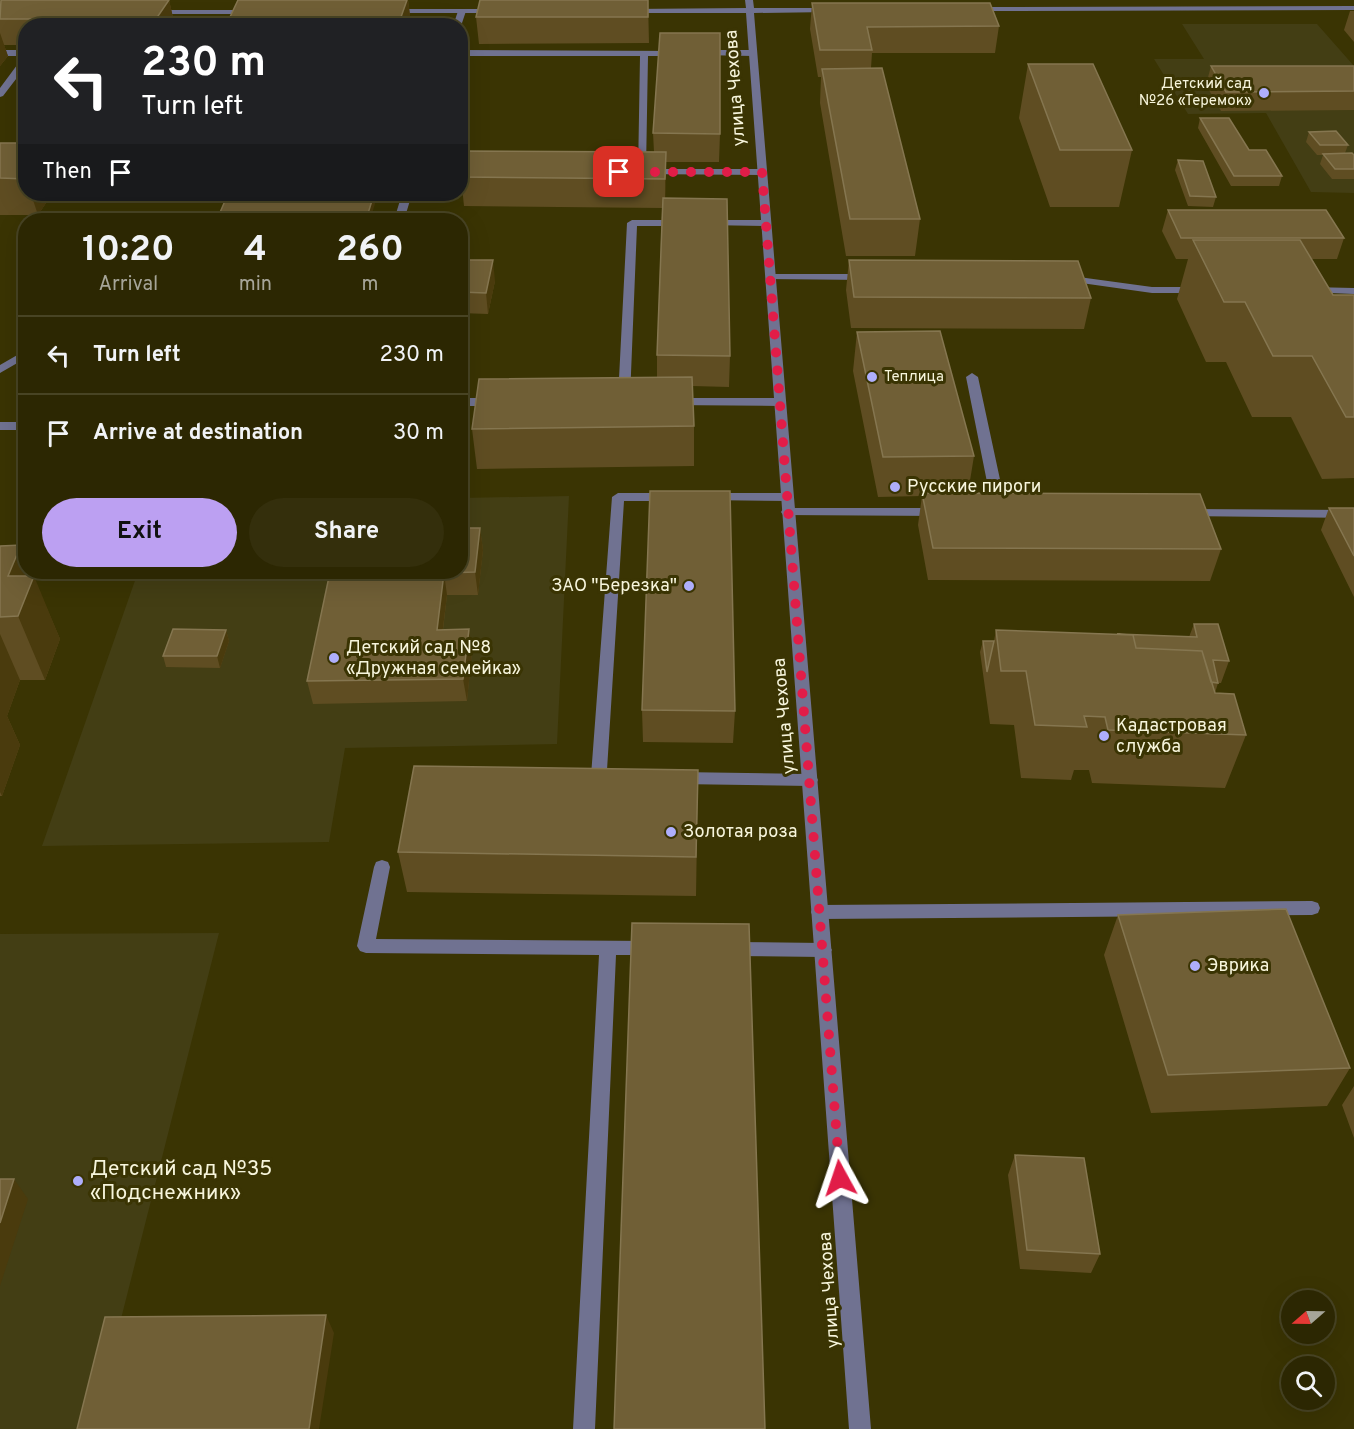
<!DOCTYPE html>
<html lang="en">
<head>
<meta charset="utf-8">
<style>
	:root { --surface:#2c2702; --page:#342f0c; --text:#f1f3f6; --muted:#a6a599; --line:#484424; --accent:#bca0f2 }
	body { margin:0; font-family:Overpass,sans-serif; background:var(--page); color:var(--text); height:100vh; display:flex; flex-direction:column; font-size:22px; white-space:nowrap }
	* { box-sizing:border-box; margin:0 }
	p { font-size:20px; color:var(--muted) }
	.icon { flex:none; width:33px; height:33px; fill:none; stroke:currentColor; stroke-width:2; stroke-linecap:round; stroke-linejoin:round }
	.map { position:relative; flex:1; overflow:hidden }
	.sheet { position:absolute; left:18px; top:213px; width:450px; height:366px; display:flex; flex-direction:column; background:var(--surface); border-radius:24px; box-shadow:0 6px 24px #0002,0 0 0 2px var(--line) }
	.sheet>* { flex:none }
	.top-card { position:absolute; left:18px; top:18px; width:450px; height:183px; border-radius:24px; box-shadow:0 6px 24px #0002,0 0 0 2px var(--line); background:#202124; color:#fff; overflow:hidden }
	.needle { width:39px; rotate:250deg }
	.controls { position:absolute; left:1281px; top:1290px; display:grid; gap:12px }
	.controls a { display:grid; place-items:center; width:54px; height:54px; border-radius:50%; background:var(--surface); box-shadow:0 6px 24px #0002,0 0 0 2px var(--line); font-size:30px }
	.pin { position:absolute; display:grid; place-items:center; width:51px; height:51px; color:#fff; margin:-26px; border-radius:12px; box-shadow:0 3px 9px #0006 }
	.me { position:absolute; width:66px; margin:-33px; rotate:355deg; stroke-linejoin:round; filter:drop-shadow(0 0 4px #0008) }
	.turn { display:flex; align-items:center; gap:21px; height:126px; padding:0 24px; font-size:27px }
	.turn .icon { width:78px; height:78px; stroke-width:2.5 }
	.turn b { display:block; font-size:42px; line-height:51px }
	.then { display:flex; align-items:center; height:57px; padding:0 24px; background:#0003; gap:12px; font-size:22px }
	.eta { display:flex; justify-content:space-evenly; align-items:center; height:102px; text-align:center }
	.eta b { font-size:36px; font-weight:700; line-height:42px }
	.primary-button { display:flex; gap:12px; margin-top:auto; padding:12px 24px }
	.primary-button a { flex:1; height:69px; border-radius:36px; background:var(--accent); color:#111; font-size:24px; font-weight:700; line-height:69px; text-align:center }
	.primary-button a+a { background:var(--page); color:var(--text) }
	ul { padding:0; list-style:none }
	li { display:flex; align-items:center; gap:18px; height:78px; padding:0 24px; border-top:2px solid var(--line) }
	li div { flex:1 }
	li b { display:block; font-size:22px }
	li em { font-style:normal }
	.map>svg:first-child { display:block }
	.built { fill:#433e14 }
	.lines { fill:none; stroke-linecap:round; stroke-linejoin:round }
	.service { fill:#707291; fill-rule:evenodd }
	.tertiary { fill:#707291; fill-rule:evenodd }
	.wall { fill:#5f4d22 }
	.shaded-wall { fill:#4a3b0d }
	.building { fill:#705f36; stroke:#857650; stroke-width:1.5 }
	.route { stroke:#e11d48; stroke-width:10; stroke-dasharray:0 18 }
	.poi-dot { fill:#aeaefb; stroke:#3a3403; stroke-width:2 }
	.labels { text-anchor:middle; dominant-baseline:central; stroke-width:6; stroke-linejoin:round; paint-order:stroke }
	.far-poi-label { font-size:15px; fill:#f7f5dc; stroke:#3a3403; text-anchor:end }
	.street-label { font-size:18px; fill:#f7f5dc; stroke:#3a3403 }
	.poi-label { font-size:18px; fill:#f7f5dc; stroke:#3a3403; text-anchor:start }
	.near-poi-label { font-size:21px; fill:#f7f5dc; stroke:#3a3403; text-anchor:start }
</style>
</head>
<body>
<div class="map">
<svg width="1354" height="1429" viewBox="0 0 1354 1429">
	<rect width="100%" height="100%" fill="#3a3403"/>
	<path class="built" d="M 1182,24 L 1317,24 L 1354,66 L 1354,193 L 1311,192 L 1266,113 L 1188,114 L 1154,59 L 1204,59 Z
		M 569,496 L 557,744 L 345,748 L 329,842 L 42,846 L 138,572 L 460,572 L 461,498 Z
		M 219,933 L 93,1429 L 0,1429 L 0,934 Z"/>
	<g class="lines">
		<path class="service" d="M 462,9 L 466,11 L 461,26 L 453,26 L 458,11 Z
			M 0,50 L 26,50 L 26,56 L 0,56 Z
			M 460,50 L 681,51 L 682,53 L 678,56 L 648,56 L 646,169 L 762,169 L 767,172 L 762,175 L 638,174 L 640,56 L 460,56 Z
			M 702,50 L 753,50 L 757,53 L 753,56 L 699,55 L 698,53 Z
			M 23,57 L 26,57 L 26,66 L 3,96 L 0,97 L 0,88 Z
			M 402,194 L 412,194 L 404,220 L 394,220 Z
			M 632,220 L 682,220 L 687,223 L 682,226 L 637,226 L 630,398 L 624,402 L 618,398 L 627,223 Z
			M 709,220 L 766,220 L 771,223 L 766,226 L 705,225 L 705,221 Z
			M 770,274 L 866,274 L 871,277 L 866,280 L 766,279 L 766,275 Z
			M 1064,275 L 1152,287 L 1199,287 L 1204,290 L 1199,293 L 1152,293 L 1060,280 L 1059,278 Z
			M 1310,287 L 1354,288 L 1354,294 L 1306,292 L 1305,290 Z
			M 26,350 L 26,358 L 0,373 L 0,365 Z
			M 972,373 L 978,377 L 1007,512 L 1000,516 L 993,512 L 966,377 Z
			M 460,398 L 496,398 L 502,402 L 496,406 L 460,406 Z
			M 672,398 L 780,398 L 786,402 L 780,406 L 668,405 L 668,399 Z
			M 0,422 L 26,422 L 26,430 L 0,430 Z
			M 618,493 L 670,493 L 676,497 L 670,501 L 624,501 L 607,770 L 618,772 L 620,776 L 618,780 C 610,783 601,783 593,780 L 591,776 L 612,497 Z
			M 709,493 L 787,493 L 793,497 L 787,501 L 704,500 L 703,497 L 704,494 Z
			M 788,508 L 940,508 L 947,512 L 940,516 L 783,515 L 781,512 L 783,509 Z
			M 1189,509 L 1354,510 L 1354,518 L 1184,516 L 1182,513 L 1184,510 Z
			M 678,772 L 810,774 L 816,776 L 818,780 L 816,784 L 810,786 L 678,784 L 672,782 L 670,778 L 672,774 Z
			M 382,860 L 388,862 L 390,867 L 376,939 L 649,941 L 655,943 L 658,948 L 655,953 L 649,955 L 616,955 L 595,1429 L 573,1429 L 599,955 L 366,953 L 360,951 L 357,946 L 374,867 L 376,862 Z
			M 1312,901 L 1318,903 L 1320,908 L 1318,913 L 1312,915 L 819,919 L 813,917 L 811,912 L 813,907 L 819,905 Z
			M 730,942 L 823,943 L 829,945 L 832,950 L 829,955 L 823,957 L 730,956 L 724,954 L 721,949 L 724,944 Z"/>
		<path class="tertiary" d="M 745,0 L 753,0 L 754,8 L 831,8 L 835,10 L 831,12 L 754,13 L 871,1429 L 849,1429 L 746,13 L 630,13 L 626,11 L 630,9 L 746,8 Z
			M 1354,6 L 1354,10 L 972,11 L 968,9 L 972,7 Z
			M 390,9 L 498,9 L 502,11 L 498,13 L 387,13 L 386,11 Z
			M 150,10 L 252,10 L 256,12 L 252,14 L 150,14 Z"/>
	</g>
	<path class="wall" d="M 169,0 L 175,26 L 26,26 L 26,45 L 4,45 L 8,56 L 0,66 L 0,1 Z
		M 238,0 L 408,0 L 411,23 L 410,26 L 232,26 L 230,17 Z
		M 648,0 L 649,43 L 479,44 L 476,17 Z
		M 812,3 L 999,26 L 995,53 L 872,53 L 871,68 L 920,219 L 915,256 L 846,256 L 820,103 L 821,77 L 818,77 L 810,29 Z
		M 1350,11 L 1354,11 L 1354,42 L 1344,30 Z
		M 1028,64 L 1132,150 L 1119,207 L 1050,207 L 1019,118 Z
		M 1211,66 L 1354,66 L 1354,110 L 1221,111 L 1206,85 Z
		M 1200,118 L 1249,150 L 1282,176 L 1279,186 L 1231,186 L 1198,128 Z
		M 1309,132 L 1348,145 L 1345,153 L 1354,155 L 1354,179 L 1332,179 L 1320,164 L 1323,155 L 1317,155 L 1306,142 Z
		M 653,133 L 720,134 L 719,162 L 666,162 L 665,198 L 730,356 L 729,387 L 692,386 L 694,426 L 694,466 L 477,469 L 472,429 L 657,377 L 657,355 L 662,208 L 464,206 L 461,177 L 654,152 Z
		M 0,143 L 26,143 L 26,194 L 52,194 L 38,215 L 0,215 Z
		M 1178,160 L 1216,197 L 1213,207 L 1188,206 L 1175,170 Z
		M 1168,210 L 1344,238 L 1337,259 L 1312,259 L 1333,295 L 1354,295 L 1354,478 L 1322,479 L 1291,417 L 1252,417 L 1226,362 L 1206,362 L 1177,299 L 1188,259 L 1176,259 L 1162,231 Z
		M 460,260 L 495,281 L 488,314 L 460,313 Z
		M 849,260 L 1091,298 L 1084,329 L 851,328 L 846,290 Z
		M 857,332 L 974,456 L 968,493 L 1221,549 L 1210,581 L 928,580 L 918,525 L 922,496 L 878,497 L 853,371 Z
		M 1329,508 L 1354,508 L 1354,597 L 1321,530 Z
		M 480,528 L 483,550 L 478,595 L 447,595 L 443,630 L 469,629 L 472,651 L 467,701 L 313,704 L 307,681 Z
		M 21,545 L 26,556 L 26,572 L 33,576 L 60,639 L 45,680 L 20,680 L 7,716 L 20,745 L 2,796 L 0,796 L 0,546 Z
		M 1194,624 L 1229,661 L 1221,683 L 1218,683 L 1215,693 L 1246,735 L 1225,788 L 1092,783 L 1089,770 L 1074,770 L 1071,780 L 1021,778 L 1014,725 L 990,724 L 980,652 L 983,641 L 994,641 L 996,630 L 1189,637 Z
		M 226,630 L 229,641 L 220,668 L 166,667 L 163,656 Z
		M 642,710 L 735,711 L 733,743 L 643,742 Z
		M 698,770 L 696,896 L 407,892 L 398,852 Z
		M 1118,915 L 1350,1068 L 1327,1106 L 1151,1113 L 1104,955 Z
		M 1354,1086 L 1354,1138 L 1342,1105 Z
		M 1015,1155 L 1100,1254 L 1091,1273 L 1020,1269 L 1008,1175 Z"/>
	<path class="shaded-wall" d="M 169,0 L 175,26 L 158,26 L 156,19 Z
		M 407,0 L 408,0 L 411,23 L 410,26 L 402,26 L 401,17 Z
		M 0,33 L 8,56 L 0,66 Z
		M 666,152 L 666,181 L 665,208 L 665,179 Z
		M 31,194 L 52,194 L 38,215 Z
		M 374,194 L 378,194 L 370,220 L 366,220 Z
		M 493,260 L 495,281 L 488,314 L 486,293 Z
		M 480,528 L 483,550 L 478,595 L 475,572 Z
		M 21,545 L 26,556 L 26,572 L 32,572 L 34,576 L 60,639 L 45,680 L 18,616 L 8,576 Z
		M 444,573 L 447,595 L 440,652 L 437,630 Z
		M 469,629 L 472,651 L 467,701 L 463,679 Z
		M 226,630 L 229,641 L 220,668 L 217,656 Z
		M 0,634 L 20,680 L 7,716 L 20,745 L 2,796 L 0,792 Z
		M 14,1179 L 28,1199 L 0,1286 L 0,1223 Z
		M 326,1315 L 334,1333 L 319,1429 L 309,1429 Z"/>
	<path class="building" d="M 1,0 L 169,0 L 156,19 L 0,19 Z
		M 238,0 L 407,0 L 401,17 L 230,17 Z
		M 480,0 L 648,0 L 648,17 L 476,17 Z
		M 812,3 L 990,3 L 999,26 L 867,27 L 872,50 L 820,50 Z
		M 660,33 L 720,33 L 720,134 L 653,133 Z
		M 1028,64 L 1093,64 L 1132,150 L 1060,150 Z
		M 1211,66 L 1354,66 L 1354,91 L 1226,92 Z
		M 882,68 L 920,219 L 850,219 L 822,69 Z
		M 1200,118 L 1229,118 L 1249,150 L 1266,150 L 1282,176 L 1234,176 Z
		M 1336,131 L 1348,145 L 1320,145 L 1309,132 Z
		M 0,143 L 26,143 L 26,179 L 0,178 Z
		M 467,151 L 666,152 L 665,179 L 461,177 Z
		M 1352,153 L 1354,155 L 1354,169 L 1335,169 L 1323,154 Z
		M 1178,160 L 1203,161 L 1216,197 L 1190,196 Z
		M 228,194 L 374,194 L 366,220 L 355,220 L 355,217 L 218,217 Z
		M 663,198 L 727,199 L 730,356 L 657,355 Z
		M 1168,210 L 1326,210 L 1344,238 L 1181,238 Z
		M 110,217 L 176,218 L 174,220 L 108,220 Z
		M 213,217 L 355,217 L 354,220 L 211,220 Z
		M 1193,240 L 1300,240 L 1333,295 L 1354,295 L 1354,417 L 1346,417 L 1312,356 L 1273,356 L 1245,302 L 1224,302 Z
		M 460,260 L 493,260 L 486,293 L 460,292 Z
		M 849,260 L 1078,261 L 1091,298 L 854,297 Z
		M 940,331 L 974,456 L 883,457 L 857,332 Z
		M 692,377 L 694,426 L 472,429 L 479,379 Z
		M 650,491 L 730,491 L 735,711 L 642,710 Z
		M 922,493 L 1200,494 L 1221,549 L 933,548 Z
		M 1329,508 L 1354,508 L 1354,556 Z
		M 460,528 L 480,528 L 475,572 L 444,573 L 437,630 L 469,629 L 463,679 L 307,681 L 330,572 L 460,572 Z
		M 21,545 L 8,576 L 34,576 L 18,616 L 0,617 L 0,546 Z
		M 1194,624 L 1218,624 L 1229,661 L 1213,660 L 1218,683 L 1211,682 L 1202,651 L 1136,648 L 1133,635 L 1117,634 L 1197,637 Z
		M 173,629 L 226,630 L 217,656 L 163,656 Z
		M 996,630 L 1133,635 L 1136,648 L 1202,651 L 1215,693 L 1234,694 L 1246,735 L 1108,730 L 1105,717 L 1084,716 L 1087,727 L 1035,725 L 1026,671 L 1001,671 Z
		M 983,641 L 994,641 L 987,672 Z
		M 414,766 L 698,770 L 696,857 L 398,852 Z
		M 1286,909 L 1350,1068 L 1168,1075 L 1118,915 Z
		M 632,923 L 749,924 L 765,1429 L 614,1429 Z
		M 1015,1155 L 1084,1158 L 1100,1254 L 1027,1250 Z
		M 0,1179 L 14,1179 L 0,1223 Z
		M 326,1315 L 309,1429 L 77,1429 L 105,1317 Z"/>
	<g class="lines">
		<path class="route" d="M 619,172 L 762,172 L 840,1178"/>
	</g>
	<g class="poi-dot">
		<circle cx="1264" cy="93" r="6"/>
		<circle cx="872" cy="377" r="6"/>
		<circle cx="895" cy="487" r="6"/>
		<circle cx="689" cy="586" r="6"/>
		<circle cx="334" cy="658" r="6"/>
		<circle cx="1104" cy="736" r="6"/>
		<circle cx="671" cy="832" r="6"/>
		<circle cx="1195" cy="966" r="6"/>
		<circle cx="78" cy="1181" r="6"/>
	</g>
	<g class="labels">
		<g class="far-poi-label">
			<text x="1252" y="84">Детский сад<tspan x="1252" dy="17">№26 «Теремок»</tspan></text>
			<text x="884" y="377" text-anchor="start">Теплица</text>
		</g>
		<g class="street-label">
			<text transform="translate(736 88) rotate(-94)">улица Чехова</text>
			<text transform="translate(785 716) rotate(-95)">улица Чехова</text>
			<text transform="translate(830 1290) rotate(-94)">улица Чехова</text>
		</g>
		<g class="poi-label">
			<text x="907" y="487">Русские пироги</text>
			<text x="677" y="586" text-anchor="end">ЗАО "Березка"</text>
			<text x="346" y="648">Детский сад №8<tspan x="346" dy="21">«Дружная семейка»</tspan></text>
			<text x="1116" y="726">Кадастровая<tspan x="1116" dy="21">служба</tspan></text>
			<text x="683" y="832">Золотая роза</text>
			<text x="1207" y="966">Эврика</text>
		</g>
		<g class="near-poi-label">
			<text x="90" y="1169">Детский сад №35<tspan x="90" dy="24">«Подснежник»</tspan></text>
		</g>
	</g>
</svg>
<div class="controls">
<a><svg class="needle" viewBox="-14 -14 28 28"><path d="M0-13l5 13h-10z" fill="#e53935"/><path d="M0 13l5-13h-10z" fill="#a6a599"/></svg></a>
<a><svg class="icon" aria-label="search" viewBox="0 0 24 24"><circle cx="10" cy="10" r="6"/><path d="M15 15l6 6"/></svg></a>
</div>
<div class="pin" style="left:619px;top:172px;background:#d93025"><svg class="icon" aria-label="arrive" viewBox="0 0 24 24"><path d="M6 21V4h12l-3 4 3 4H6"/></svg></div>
<svg class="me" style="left:840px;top:1178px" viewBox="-20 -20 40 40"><path d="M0-17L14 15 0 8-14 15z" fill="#e11d48" stroke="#fff" stroke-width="4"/></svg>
<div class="top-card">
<div class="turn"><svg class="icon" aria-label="left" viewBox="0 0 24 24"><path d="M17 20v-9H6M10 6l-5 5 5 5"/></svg><div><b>230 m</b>Turn left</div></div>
<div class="then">Then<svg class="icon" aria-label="arrive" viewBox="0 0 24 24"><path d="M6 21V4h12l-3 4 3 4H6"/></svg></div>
</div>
<section class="sheet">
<div class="eta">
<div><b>10:20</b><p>Arrival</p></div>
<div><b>4</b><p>min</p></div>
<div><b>260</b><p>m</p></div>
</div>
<ul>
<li><svg class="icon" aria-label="left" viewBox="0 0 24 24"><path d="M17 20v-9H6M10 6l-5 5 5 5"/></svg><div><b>Turn left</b></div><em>230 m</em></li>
<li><svg class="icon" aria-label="arrive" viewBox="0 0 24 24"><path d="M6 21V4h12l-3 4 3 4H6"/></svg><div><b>Arrive at destination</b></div><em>30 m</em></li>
</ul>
<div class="primary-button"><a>Exit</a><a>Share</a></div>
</section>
</div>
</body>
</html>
